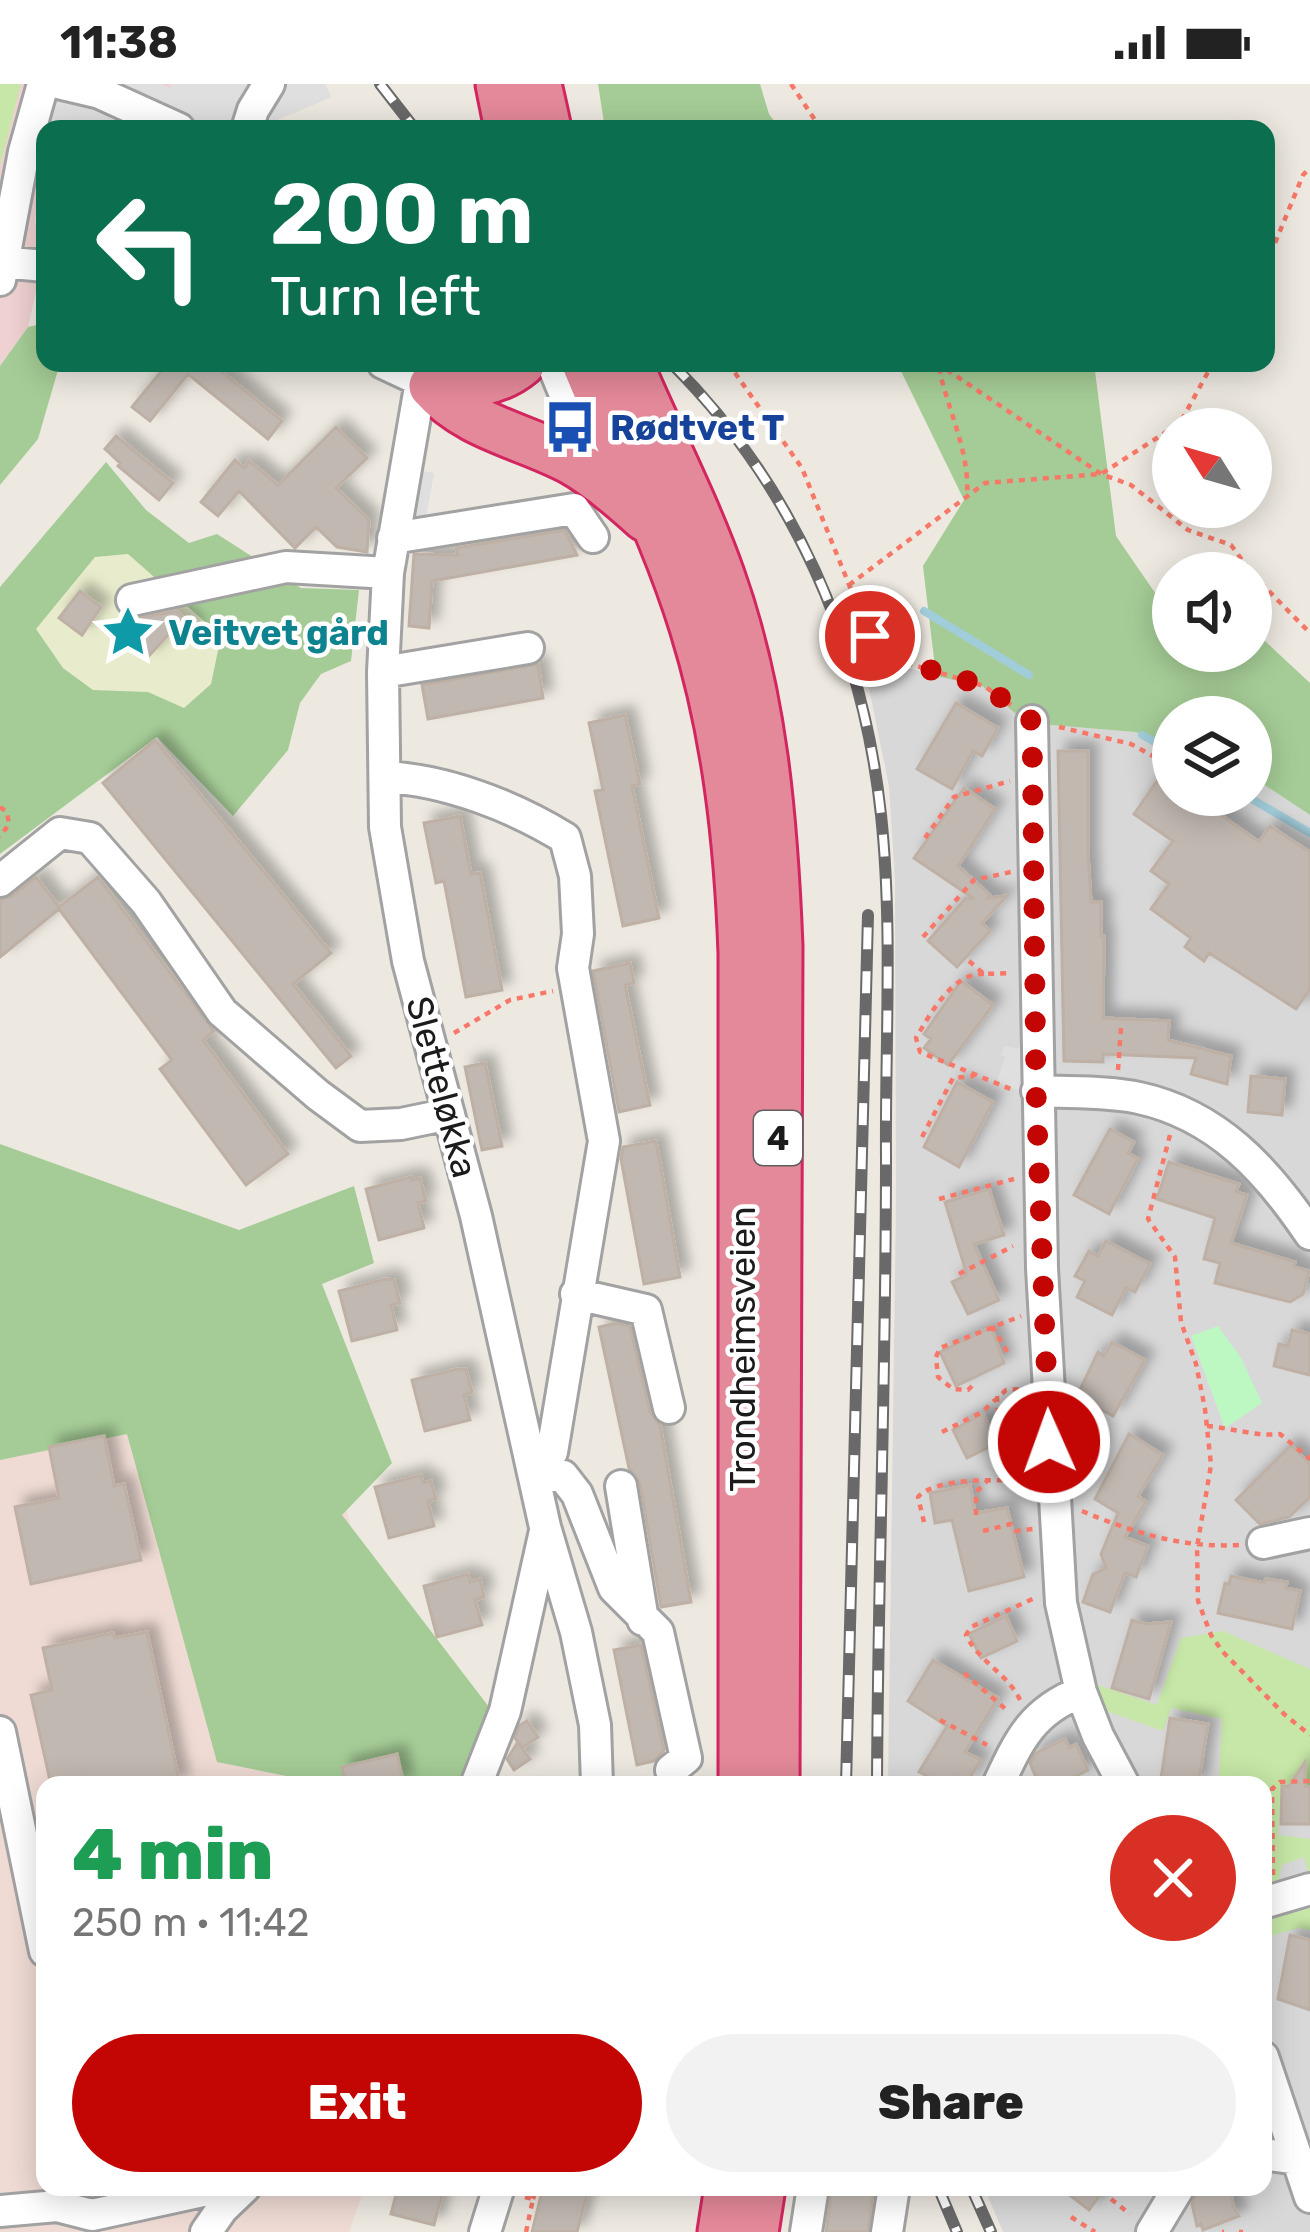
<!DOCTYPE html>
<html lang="en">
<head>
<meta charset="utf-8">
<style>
	:root { --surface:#fff; --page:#f2f2f2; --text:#222; --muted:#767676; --accent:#c30503 }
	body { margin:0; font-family:Rubik,sans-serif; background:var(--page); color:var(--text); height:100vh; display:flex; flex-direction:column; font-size:45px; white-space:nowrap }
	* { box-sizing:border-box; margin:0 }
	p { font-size:39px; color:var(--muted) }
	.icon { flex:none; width:66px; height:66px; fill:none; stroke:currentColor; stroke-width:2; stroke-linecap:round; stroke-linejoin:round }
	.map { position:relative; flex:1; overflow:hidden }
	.side { position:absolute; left:36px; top:1692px; width:1236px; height:420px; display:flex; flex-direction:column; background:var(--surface); border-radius:24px; box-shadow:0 6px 30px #0003 }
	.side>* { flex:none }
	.hud { position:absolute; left:36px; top:36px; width:1239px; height:252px; border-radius:24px; box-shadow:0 6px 30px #0003; background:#0b6e4f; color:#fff; overflow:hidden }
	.needle { width:78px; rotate:307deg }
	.controls { position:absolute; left:1152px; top:324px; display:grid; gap:24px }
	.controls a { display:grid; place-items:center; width:120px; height:120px; border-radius:50%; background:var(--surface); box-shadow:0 6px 30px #0003; font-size:60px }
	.pin { position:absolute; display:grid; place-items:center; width:102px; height:102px; color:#fff; margin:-51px; border:6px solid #fff; border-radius:50%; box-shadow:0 3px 12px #0007 }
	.me { position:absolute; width:132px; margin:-66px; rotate:358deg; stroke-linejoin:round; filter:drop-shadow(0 0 9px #0008) }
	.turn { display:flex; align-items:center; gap:42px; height:252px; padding:0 36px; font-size:54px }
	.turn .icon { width:156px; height:156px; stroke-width:2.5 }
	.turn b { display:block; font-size:84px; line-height:102px }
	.round { display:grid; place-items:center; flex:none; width:126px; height:126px; border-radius:63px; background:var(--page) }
	.head { display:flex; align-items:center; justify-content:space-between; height:204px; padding:0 36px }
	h1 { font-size:72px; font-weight:800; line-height:90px; color:#1e9e55 }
	.button { display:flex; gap:24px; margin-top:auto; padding:24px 36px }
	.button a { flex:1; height:138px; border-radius:72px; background:var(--accent); color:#fff; font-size:48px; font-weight:800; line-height:138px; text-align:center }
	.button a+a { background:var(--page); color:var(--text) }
	.status { display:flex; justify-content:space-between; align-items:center; height:84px; padding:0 60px; background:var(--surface); direction:ltr }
	.status svg { height:33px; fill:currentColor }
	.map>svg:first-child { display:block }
	.residential { fill:#d9d8d8 }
	.commercial { fill:#eed1d0 }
	.military { fill:#efdbd4 }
	.farmland { fill:#e9eccc }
	.grass { fill:#c6e7a7 }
	.forest { fill:#a5cc96; fill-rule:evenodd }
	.park { fill:#bdf8c2 }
	.parking { fill:#dfdfdf }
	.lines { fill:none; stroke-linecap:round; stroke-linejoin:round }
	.stream { stroke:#a1cdda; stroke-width:8 }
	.building { fill:#c1b8b1; stroke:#beb0a4; stroke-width:3; filter:url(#shadow) }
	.minor-casing { stroke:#a2a2a2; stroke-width:36 }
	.highway-casing { stroke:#d32660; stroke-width:51 }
	.path { stroke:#f77868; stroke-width:4.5; stroke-dasharray:6 6; stroke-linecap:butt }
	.minor { stroke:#fff; stroke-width:30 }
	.highway { stroke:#e48999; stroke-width:45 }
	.rail-casing { stroke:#696969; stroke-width:12 }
	.rail { stroke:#fff; stroke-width:8; stroke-dasharray:22; stroke-linecap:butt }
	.route { stroke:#c30503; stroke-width:21; stroke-dasharray:0 37.8 }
	.labels { text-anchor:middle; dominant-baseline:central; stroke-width:9; stroke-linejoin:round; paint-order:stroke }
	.shield { fill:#fff; stroke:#5f5f5f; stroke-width:3 }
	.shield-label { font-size:33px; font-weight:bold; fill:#1b1b1b }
	.transit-label { font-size:36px; font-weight:bold; fill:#164399; stroke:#fff; text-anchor:start }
	.culture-label { font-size:36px; font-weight:bold; fill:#0d838f; stroke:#fff; text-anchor:start }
	.street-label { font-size:36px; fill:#1b1b1b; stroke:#fff }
</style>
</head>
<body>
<div class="status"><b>11:38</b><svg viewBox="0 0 49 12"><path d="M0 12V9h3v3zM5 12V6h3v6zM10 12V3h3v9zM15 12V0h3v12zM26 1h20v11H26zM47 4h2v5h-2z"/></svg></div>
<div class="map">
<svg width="1310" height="2148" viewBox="0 0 1310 2148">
	<defs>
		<filter id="shadow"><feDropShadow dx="9" dy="-9" stdDeviation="6" flood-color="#0004"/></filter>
	</defs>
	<rect width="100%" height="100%" fill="#ede9e1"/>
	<path class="residential" d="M 879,577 L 982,602 L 1028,639 L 1135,648 L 1173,660 L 1173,711 L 1251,711 L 1251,692 L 1310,731 L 1310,2148 L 1003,2148 L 984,2103 L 1263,2103 L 1263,1701 L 888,1701 L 896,1118 L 895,797 L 889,702 L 866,590 Z"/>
	<path class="commercial" d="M 0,0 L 325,0 L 331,13 L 256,45 L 45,45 L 45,94 L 38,93 L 35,140 L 45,150 L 45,167 L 28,243 L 0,282 Z"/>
	<path class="military" d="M 0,1091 L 334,1374 L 353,1452 L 447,1701 L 45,1701 L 45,2103 L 365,2103 L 349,2148 L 0,2148 Z"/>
	<path class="farmland" d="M 128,470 L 221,552 L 211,600 L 184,625 L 148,608 L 93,607 L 63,584 L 35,545 L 95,473 Z"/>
	<path class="grass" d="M 0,0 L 21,0 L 0,82 Z
		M 1223,1547 L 1310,1585 L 1310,1703 L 1281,1702 L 1278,1751 L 1310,1755 L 1310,1794 L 1304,1773 L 1282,1781 L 1277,1805 L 1263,1809 L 1263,1701 L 1225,1701 L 1219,1689 L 1222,1635 L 1171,1624 L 1163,1647 L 1101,1625 L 1092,1599 L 1157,1621 L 1181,1554 Z
		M 1310,1824 L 1310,1846 L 1298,1844 L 1263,1854 L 1263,1837 Z"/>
	<path class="forest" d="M 598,0 L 760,0 L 769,30 L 780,45 L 605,45 Z
		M 45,239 L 45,279 L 60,279 L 38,355 L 0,401 L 0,282 L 28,243 Z
		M 897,279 L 1094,279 L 1116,452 L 1162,519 L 1173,522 L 1173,567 L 1251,567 L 1251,544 L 1310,599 L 1310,731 L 1251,692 L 1251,633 L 1173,633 L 1173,660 L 1135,648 L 1027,639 L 982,602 L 936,592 L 923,482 L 964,416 Z
		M 106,378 L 146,426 L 189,459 L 217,450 L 301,504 L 359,506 L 351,577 L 321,590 L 300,619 L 288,666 L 233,732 L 157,653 L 0,770 L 0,503 ZM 128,470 L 221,552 L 211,600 L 184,624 L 148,608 L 93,606 L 63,584 L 36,545 L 95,473 Z
		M 0,1060 L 239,1146 L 354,1102 L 374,1179 L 322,1200 L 392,1379 L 342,1431 L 489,1623 L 460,1701 L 331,1701 L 217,1678 L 127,1350 L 0,1376 Z"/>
	<path class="park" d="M 1218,1242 L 1241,1274 L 1262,1319 L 1225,1344 L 1191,1252 Z"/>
	<path class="parking" d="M 61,0 L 162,0 L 170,4 L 172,0 L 325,0 L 331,13 L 256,45 L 48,45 Z
		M 417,386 L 434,389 L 425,439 L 408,437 Z
		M 1021,957 L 1028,964 L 1022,1008 L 997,998 L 1005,973 L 1001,971 L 1004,962 L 1018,965 Z"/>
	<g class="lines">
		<path class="stream" d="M 924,527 L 1029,591
			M 1142,651 L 1173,668
			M 1245,711 L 1310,749"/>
	</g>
	<path class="building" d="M 168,279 L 211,279 L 282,337 L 268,355 L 188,290 L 150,337 L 132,323 Z
		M 336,343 L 367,374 L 336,404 L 369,436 L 367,468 L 337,463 L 316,443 L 295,464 L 239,407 L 218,432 L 201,418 L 235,376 L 244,384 L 249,377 L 278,401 Z
		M 116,352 L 173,399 L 159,416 L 118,382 L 120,379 L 105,365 Z
		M 565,446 L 577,471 L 432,497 L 429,544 L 409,542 L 414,470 L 458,471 L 456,464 Z
		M 80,507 L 101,523 L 82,551 L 59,534 Z
		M 176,527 L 196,545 L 182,560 L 170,549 L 147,574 L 123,552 L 139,534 Z
		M 538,580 L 543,614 L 428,635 L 422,601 Z
		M 956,619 L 998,644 L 982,672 L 973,667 L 952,705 L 917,685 Z
		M 625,631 L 640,700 L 632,702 L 659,834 L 623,842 L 595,707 L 603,706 L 589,639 Z
		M 155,656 L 331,869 L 293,900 L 351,972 L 336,984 L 103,699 Z
		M 1058,667 L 1088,667 L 1088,770 L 1091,818 L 1101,818 L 1101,852 L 1104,852 L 1103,934 L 1169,937 L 1168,956 L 1231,972 L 1227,1000 L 1191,990 L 1196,974 L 1103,970 L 1103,978 L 1064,977 Z
		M 1173,674 L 1173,711 L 1193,711 L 1259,758 L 1270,742 L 1310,768 L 1310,905 L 1296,925 L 1209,869 L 1204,877 L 1185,863 L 1191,854 L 1151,825 L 1169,800 L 1151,787 L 1173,757 L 1134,730 Z
		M 964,704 L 995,725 L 958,782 L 990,811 L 988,814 L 1007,812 L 982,839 L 990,847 L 957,883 L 928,857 L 965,815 L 973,814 L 914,774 Z
		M 460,732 L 471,790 L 480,789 L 502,906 L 466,913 L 444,797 L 436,799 L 424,739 Z
		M 36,793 L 59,823 L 98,793 L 214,947 L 203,956 L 288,1070 L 246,1101 L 160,985 L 172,976 L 59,825 L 0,873 L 0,816 L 12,812 Z
		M 630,879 L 634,899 L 625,901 L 650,1021 L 619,1028 L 593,887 Z
		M 961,897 L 993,921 L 948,981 L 924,964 L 931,955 L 924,950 Z
		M 485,979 L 502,1062 L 482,1066 L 465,983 Z
		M 1251,992 L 1285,995 L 1282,1031 L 1248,1028 Z
		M 957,998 L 993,1018 L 959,1083 L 924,1063 Z
		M 1110,1045 L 1134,1058 L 1128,1069 L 1138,1075 L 1109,1130 L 1074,1111 Z
		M 656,1057 L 680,1193 L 644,1200 L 621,1075 L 623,1063 Z
		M 1169,1078 L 1239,1100 L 1236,1108 L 1247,1111 L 1231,1159 L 1295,1178 L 1294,1183 L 1309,1187 L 1303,1210 L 1290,1218 L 1215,1199 L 1220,1179 L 1204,1175 L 1215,1134 L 1157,1115 Z
		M 411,1093 L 412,1096 L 420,1094 L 426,1117 L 418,1119 L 424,1144 L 379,1156 L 366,1105 Z
		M 989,1105 L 1004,1151 L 974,1160 L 999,1216 L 968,1230 L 952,1198 L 967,1191 L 945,1118 Z
		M 1106,1157 L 1150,1180 L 1135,1208 L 1126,1204 L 1112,1231 L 1077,1213 L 1085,1197 L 1075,1192 L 1089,1167 L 1098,1172 Z
		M 385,1195 L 394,1196 L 400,1219 L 391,1221 L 397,1246 L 352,1257 L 339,1207 Z
		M 616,1239 L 630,1242 L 650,1328 L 660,1341 L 691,1518 L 661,1523 L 640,1399 L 629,1384 L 599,1243 Z
		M 991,1243 L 1004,1279 L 956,1302 L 940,1268 Z
		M 1292,1246 L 1310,1250 L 1310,1291 L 1274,1282 L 1279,1260 L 1288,1262 Z
		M 1112,1258 L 1145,1276 L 1113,1332 L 1077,1312 L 1098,1268 L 1104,1272 Z
		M 457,1285 L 466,1285 L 472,1308 L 464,1311 L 470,1336 L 425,1347 L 412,1296 Z
		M 983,1330 L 997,1359 L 967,1374 L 953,1346 Z
		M 1129,1350 L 1163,1371 L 1138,1412 L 1146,1418 L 1125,1453 L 1148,1462 L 1136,1493 L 1125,1489 L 1110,1528 L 1083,1518 L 1093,1490 L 1106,1484 L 1101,1470 L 1118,1429 L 1095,1415 Z
		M 104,1352 L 114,1402 L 124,1400 L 141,1476 L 31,1500 L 15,1423 L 59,1414 L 49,1363 Z
		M 1291,1361 L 1310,1380 L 1310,1413 L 1289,1433 L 1260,1440 L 1236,1416 Z
		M 421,1391 L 423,1399 L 431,1397 L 436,1415 L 428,1417 L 434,1442 L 389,1454 L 375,1403 Z
		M 970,1401 L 975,1429 L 1007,1424 L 1024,1493 L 969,1507 L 952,1436 L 935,1439 L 930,1409 Z
		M 468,1490 L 470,1498 L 480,1495 L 484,1513 L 475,1516 L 482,1541 L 437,1553 L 424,1502 Z
		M 1231,1492 L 1264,1499 L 1266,1495 L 1287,1498 L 1286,1504 L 1300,1507 L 1292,1545 L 1218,1529 L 1225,1499 L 1229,1500 Z
		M 1006,1532 L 1017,1557 L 981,1574 L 969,1550 Z
		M 1132,1536 L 1146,1540 L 1171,1538 L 1149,1615 L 1112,1604 Z
		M 147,1548 L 180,1701 L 51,1701 L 31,1611 L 52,1606 L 43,1564 L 113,1549 L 115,1554 Z
		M 641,1561 L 664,1666 L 654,1677 L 637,1681 L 614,1566 Z
		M 933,1576 L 998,1614 L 965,1668 L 981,1676 L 967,1698 L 959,1693 L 954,1701 L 921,1701 L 927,1692 L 919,1688 L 947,1642 L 908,1617 Z
		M 1170,1634 L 1208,1640 L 1198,1701 L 1160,1701 Z
		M 527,1637 L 538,1653 L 522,1664 L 515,1654 L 520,1641 Z
		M 1065,1655 L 1069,1664 L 1076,1660 L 1088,1686 L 1058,1701 L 1039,1701 L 1030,1679 L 1036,1669 Z
		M 518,1658 L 530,1675 L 514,1686 L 507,1675 Z
		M 397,1670 L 404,1701 L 346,1701 L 342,1683 Z
		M 1305,1678 L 1305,1702 L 1310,1703 L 1310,1740 L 1281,1740 L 1282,1702 L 1289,1702 Z
		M 1290,1851 L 1310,1856 L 1310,1926 L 1278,1915 Z
		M 398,2103 L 444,2103 L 434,2141 L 391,2130 Z
		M 543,2103 L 589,2103 L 577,2148 L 532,2148 Z
		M 832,2103 L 874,2103 L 868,2148 L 826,2148 Z
		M 1059,2103 L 1106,2103 L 1089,2126 Z
		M 1198,2103 L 1231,2103 L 1233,2122 L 1239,2132 L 1203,2146 L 1201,2140 L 1197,2142 L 1192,2120 Z"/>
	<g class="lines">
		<g class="minor-casing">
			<path id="minor" d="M 62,0 L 100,9 L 179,45
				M 247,45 L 253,26 L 269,0
				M 0,178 L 45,182
				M 0,196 L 24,68 L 43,0
				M 383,279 L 432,302
				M 552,279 L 600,396
				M 421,297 L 388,489 L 383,588 L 385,743 L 408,877 L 476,1132 L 545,1443 L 576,1548 L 595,1641 L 597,1701
				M 393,454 L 574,425 L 593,453
				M 132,516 L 286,483 L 388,489
				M 383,588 L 528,564
				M 1032,637 L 1042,1184 L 1061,1519 L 1081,1608 L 1098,1652 L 1124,1701
				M 385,693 C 446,696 513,722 565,754 L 575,792 L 578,850 L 573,884 L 604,1057 L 552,1368 L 533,1389
				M 0,797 L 60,749 L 90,754 L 146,818 L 222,928 L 318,1011 L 360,1042 L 401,1040 L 449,1030
				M 1037,1007 C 1070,1009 1107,1007 1139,1014 C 1217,1031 1267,1086 1310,1150
				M 576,1210 L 646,1226 L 669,1324
				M 533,1389 L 563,1392 L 577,1410 L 614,1504 L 658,1548 L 686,1674 L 671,1686
				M 621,1402 L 643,1536
				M 1263,1459 L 1310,1449
				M 0,1648 L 45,1867
				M 476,1701 L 505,1627 L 545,1447
				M 998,1701 C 1019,1656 1032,1627 1081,1608
				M 1263,1819 L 1310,1805
				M 1263,1973 L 1310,2113
				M 1263,2070 L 1298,2075
				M 0,2127 L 57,2122 L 92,2131 L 221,2103
				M 206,2148 L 222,2125 L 245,2103
				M 485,2148 L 499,2103
				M 806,2148 L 813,2103
				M 887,2148 L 894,2103
				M 1152,2148 L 1179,2103"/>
		</g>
		<g class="highway-casing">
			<path id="highway" d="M 499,0 L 508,45
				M 538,0 L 548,45
				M 585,279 C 621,367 665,452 693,543 C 726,649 738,758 742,869 L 742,1701
				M 629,279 C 659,350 695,418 721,491 C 764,611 774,736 779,862 L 776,1701
				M 432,302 C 467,343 524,352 571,377 C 598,392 622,413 645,434
				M 432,302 C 465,301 496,301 522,279
				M 721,2148 L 728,2103
				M 755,2148 L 762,2103"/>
		</g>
		<path class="path" d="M 791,0 L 821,45
			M 1266,181 L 1303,91 L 1310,84
			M 728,279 L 802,384 L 877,570 L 984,602 L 1011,621
			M 937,279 L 1101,390 L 1131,401 L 1188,446 L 1231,461 L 1254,492 L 1310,549
			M 939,284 C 948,327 970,368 967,412
			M 849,501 L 985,399 L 1101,390 L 1180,339 L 1213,279
			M 1059,643 L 1131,660 L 1173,683
			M 0,723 L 7,728 L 9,740 L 0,753
			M 925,754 L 954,713 L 1010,697
			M 923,853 L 974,796 L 1011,788
			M 969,877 L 984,890 L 1012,889
			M 984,890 C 953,888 930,930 916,954 L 920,968 L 1013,1006
			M 454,949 L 510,916 L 553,907
			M 1118,986 L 1121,944
			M 1170,1051 L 1148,1135 L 1175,1173 L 1181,1238 L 1196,1280 L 1205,1325 L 1211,1381 L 1197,1463 L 1198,1517 L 1211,1551 L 1222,1567 L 1284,1630 L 1310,1651
			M 922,1053 L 953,994 L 974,992
			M 939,1115 L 1014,1095
			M 959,1190 L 1013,1162
			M 992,1242 L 1009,1271
			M 972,1302 L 968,1306 L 953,1305 L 938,1293 L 936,1273 L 940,1264 L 1021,1232
			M 997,1312 L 999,1347
			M 1207,1342 C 1232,1344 1257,1353 1280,1350 L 1310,1375
			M 942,1348 L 982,1328 L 1006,1306 L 1023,1305
			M 1082,1427 C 1134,1449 1183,1464 1239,1461
			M 976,1431 L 976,1408 L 987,1397
			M 924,1438 L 918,1413 C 937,1392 1001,1397 1029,1396
			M 983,1447 L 1011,1440 L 1016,1447 L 1033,1445
			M 964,1589 L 1009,1628
			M 1020,1616 C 1008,1590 979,1578 966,1551 L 971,1543 L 1037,1513
			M 940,1636 L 987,1661
			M 1273,1791 L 1272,1705 L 1280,1698 L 1310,1697
			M 525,2113 L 533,2115 L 526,2148
			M 533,2115 L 537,2103
			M 1111,2115 L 1130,2130
			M 1071,2133 L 1095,2148
			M 1222,2148 L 1224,2148
			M 1239,2148 L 1243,2148"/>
		<use href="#minor" class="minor"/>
		<use href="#highway" class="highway"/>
		<g class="rail-casing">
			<path id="rail" d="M 380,0 L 415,45
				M 671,279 C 793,400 863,561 881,731 C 893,844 885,961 886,1075 C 886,1284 878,1492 877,1701
				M 846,1701 L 868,831
				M 938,2103 L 957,2148
				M 971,2103 L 991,2148"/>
		</g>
		<use href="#rail" class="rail"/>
	</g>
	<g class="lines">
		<path class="route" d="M 870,552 L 877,570 L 985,602 L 1032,637 L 1036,1007 L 1049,1358"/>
	</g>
	<defs>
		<g id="bus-bare" transform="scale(4.14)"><path d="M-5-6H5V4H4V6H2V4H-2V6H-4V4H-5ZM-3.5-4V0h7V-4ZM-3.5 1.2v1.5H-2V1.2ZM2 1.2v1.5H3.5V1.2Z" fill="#1a4fb4" stroke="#fff" stroke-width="2.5" paint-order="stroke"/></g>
		<g id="sight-bare" transform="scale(4.14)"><path d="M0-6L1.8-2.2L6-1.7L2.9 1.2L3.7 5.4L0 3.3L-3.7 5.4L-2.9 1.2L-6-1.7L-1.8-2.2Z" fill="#0f9aa8" stroke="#fff" stroke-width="2.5" paint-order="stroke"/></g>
	</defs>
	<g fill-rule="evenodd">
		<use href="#bus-bare" x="570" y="343"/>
		<use href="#sight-bare" x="128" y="548"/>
	</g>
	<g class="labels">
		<rect class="shield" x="754" y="1027" width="48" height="54" rx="9"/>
		<g class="shield-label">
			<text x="778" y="1054">4</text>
		</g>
		<g class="transit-label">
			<text x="610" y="343">Rødtvet T</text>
		</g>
		<g class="culture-label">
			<text x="168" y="548">Veitvet gård</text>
		</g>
		<g class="street-label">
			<text transform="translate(442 1003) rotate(75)">Sletteløkka</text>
			<text transform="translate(742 1265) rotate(-90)">Trondheimsveien</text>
		</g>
	</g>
</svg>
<div class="controls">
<a><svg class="needle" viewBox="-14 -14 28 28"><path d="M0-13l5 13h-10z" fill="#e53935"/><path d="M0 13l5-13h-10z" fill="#767676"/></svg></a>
<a><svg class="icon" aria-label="sound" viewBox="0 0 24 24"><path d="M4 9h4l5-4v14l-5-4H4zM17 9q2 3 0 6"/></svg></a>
<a><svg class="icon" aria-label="layers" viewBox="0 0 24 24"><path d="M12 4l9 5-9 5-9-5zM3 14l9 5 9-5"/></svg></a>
</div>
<div class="pin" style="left:870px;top:552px;background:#d93025"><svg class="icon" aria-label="arrive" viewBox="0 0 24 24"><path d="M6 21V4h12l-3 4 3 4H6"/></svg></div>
<svg class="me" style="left:1049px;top:1358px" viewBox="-20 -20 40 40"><circle r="17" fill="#c30503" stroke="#fff" stroke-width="3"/><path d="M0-11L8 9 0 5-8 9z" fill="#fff"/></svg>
<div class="hud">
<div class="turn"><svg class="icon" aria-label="left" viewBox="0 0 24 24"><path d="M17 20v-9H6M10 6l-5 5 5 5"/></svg><div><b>200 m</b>Turn left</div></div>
</div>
<section class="side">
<div class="head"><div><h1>4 min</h1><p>250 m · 11:42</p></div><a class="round" style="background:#d93025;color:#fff"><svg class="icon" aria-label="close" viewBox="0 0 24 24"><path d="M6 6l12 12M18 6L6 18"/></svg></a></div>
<div class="button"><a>Exit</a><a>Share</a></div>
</section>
</div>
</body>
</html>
